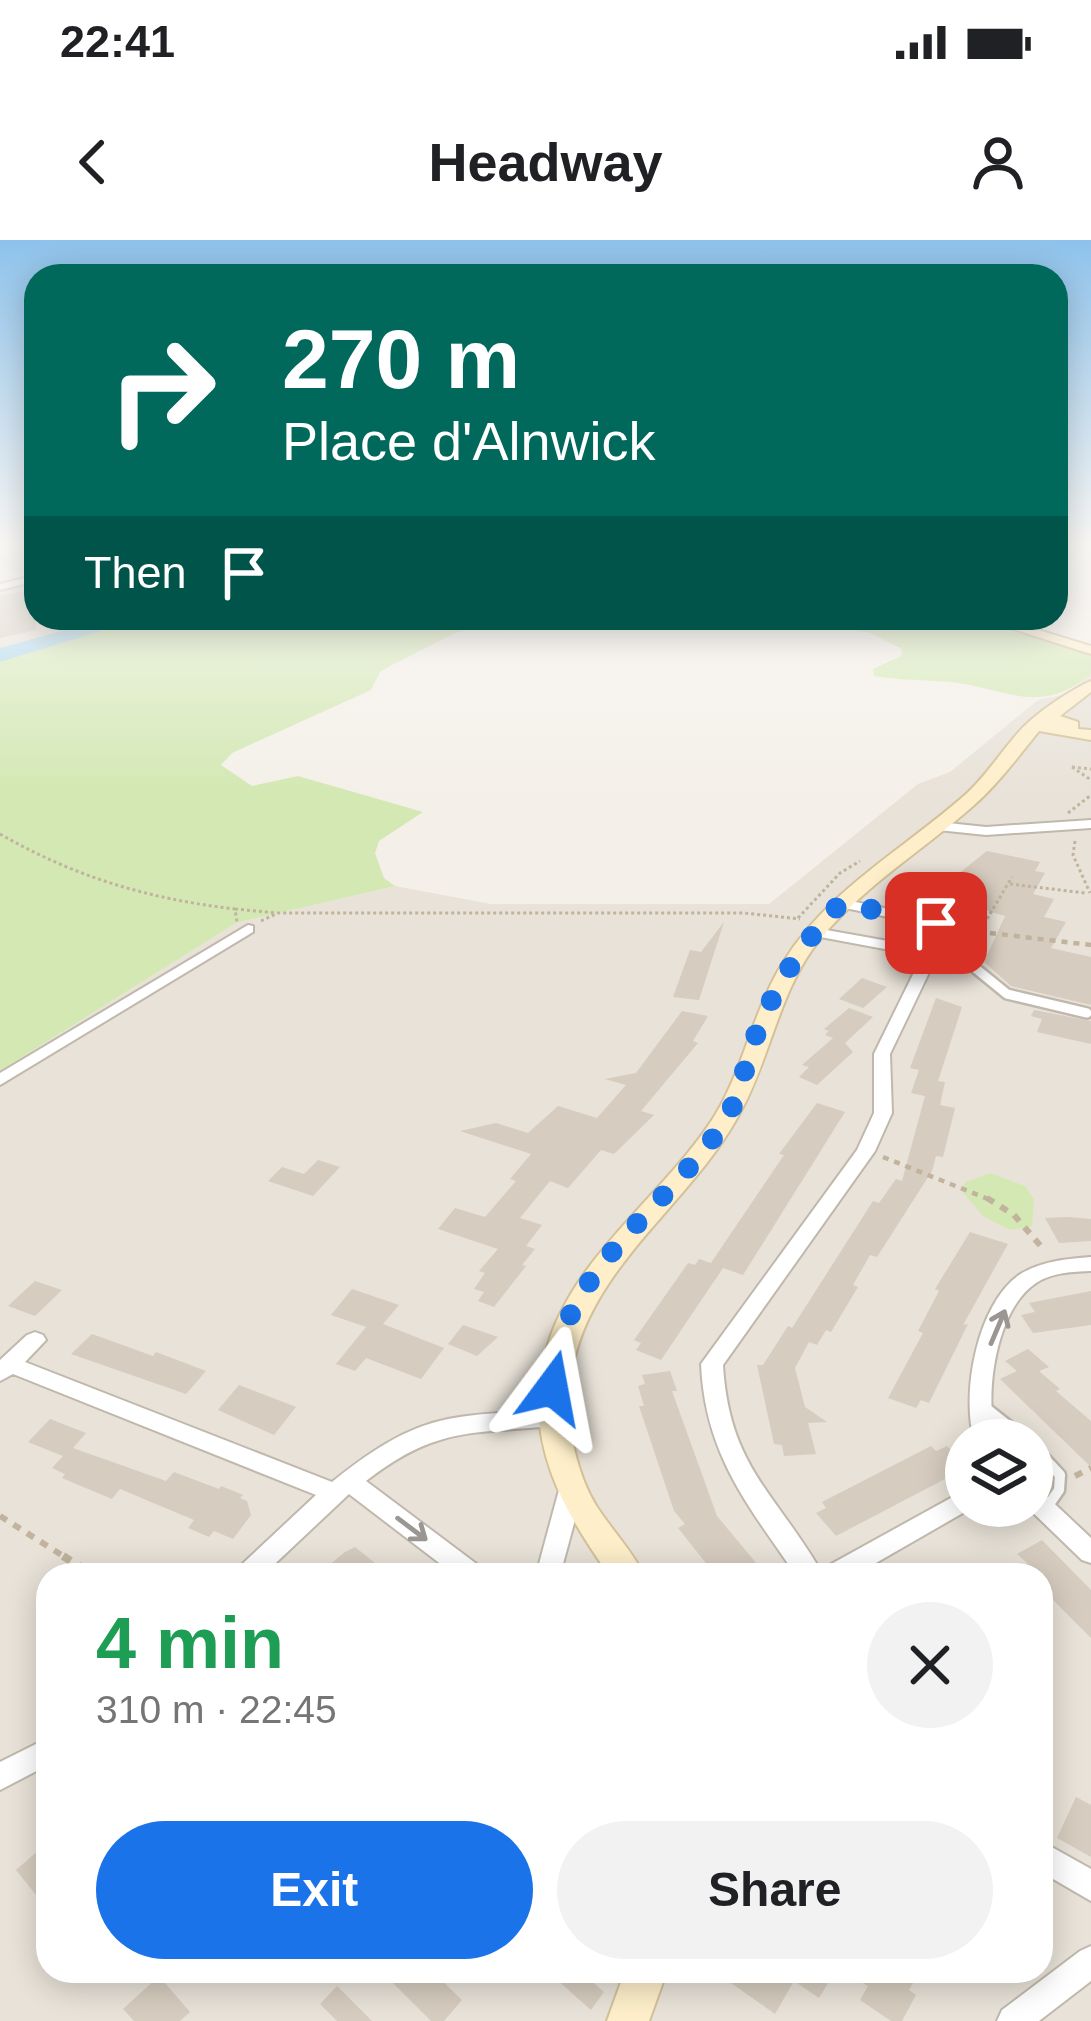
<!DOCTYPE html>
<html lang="en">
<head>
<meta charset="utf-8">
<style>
	:root { --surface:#fff; --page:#f2f2f2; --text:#202124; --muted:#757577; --accent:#1a73e8 }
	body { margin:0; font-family:Arial,sans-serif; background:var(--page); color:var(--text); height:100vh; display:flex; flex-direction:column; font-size:45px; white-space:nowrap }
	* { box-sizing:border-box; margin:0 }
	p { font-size:39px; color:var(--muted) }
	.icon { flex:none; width:66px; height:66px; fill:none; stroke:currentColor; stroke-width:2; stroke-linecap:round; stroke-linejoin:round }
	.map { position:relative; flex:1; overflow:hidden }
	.panel { position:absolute; left:36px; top:1323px; width:1017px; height:420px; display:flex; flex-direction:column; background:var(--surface); border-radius:36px; box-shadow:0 6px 30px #0003 }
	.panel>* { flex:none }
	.banner { position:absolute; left:24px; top:24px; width:1044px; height:366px; border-radius:36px; box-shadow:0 6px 30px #0003; background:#00695c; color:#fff; overflow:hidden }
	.buttons { position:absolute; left:945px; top:1179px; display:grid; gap:24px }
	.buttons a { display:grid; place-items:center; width:108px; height:108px; border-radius:50%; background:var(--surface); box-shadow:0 6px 30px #0003; font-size:60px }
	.pin { position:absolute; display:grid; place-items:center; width:102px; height:102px; color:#fff; margin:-51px; border-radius:24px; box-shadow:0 6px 18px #0006 }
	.me { position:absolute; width:132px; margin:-66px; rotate:13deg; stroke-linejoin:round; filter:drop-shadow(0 0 9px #0008) }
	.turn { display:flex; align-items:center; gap:42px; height:252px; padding:0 60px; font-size:54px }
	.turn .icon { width:156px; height:156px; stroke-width:2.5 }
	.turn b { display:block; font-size:84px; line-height:102px }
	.then { display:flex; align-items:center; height:114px; padding:0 60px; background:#0003; gap:24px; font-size:45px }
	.round { display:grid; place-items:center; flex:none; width:126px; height:126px; border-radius:63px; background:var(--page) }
	.overview { display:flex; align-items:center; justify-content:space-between; height:204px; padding:0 60px }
	h1 { font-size:72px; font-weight:800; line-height:90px; color:#1e9e55 }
	.action { display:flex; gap:24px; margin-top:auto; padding:24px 60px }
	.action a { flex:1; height:138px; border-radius:72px; background:var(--accent); color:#fff; font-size:48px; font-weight:800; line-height:138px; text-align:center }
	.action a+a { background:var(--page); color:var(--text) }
	.status { display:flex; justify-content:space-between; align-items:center; height:84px; padding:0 60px; background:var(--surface); direction:ltr }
	.status svg { height:33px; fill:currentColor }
	header { display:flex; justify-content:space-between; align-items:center; height:156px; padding:0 60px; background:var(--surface); font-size:54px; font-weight:800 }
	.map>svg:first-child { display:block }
	.residential { fill:#e8e2d8; fill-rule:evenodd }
	.green { fill:#d3e8b3 }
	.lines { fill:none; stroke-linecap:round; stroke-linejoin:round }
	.river { fill:#a7d6ef; fill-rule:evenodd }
	.building { fill:#d6ccbf }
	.service-far1-casing { stroke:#c0b8ac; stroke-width:14 }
	.service-casing { stroke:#c0b8ac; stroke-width:15 }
	.minor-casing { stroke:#c0b8ac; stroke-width:4 }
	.secondary-casing { stroke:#d3c19a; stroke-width:4 }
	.path-far3 { stroke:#c1b39d; stroke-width:3; stroke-dasharray:3 3; stroke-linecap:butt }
	.path-far2 { stroke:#c1b39d; stroke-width:4.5; stroke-dasharray:6 6; stroke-linecap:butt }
	.path-far1 { stroke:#c1b39d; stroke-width:6; stroke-dasharray:8 8; stroke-linecap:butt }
	.path { stroke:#c1b39d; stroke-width:8; stroke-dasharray:9 9; stroke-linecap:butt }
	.service-far1 { stroke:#fff; stroke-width:9 }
	.service { stroke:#fff; stroke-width:10 }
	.minor { fill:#fff; fill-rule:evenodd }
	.secondary { fill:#feefca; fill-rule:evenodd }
	.oneway { stroke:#9a9692 }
	.route { stroke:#1a73e8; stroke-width:21; stroke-dasharray:0 37.8 }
</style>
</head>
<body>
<div class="status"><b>22:41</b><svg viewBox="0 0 49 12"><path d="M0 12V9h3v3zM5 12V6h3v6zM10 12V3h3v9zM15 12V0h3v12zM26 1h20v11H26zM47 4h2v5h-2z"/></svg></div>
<header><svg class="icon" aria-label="back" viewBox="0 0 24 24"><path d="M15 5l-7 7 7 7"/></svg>Headway<svg class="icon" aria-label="person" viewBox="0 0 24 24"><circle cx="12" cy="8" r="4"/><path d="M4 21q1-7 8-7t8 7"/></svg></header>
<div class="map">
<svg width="1091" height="1781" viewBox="0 0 1091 1781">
	<rect width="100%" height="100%" fill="#f4f0e9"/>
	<path class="residential" d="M 36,307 L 36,378 L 91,378 L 60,384 L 55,396 L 0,412 L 0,343 L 27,336 L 0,326 L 0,316 Z
		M 1091,434 L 1091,1781 L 0,1781 L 0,831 L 236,683 L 395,646 L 491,664 L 769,664 L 918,544 L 950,532 L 1038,460 L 1066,454 ZM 966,1200 L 1032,1200 L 1032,1266 L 966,1266 ZM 48,1335 L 1041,1335 L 1041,1731 L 48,1731 Z"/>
	<path class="green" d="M 91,378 L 499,378 L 453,394 L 390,426 L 380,432 L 371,450 L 232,513 L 221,525 L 252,546 L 298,536 L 423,572 L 379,601 L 375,613 L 384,638 L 395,646 L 236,683 L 0,831 L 0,412 L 54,396 L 60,384 Z
		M 842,378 L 968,378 L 1091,415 L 1091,434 C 1039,477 1008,448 949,442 C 924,440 899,440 874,436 L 873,429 L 901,416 L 902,409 L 871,393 L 832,387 Z
		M 990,933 L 1025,946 L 1034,960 L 1032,986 L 1010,990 L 983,976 L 961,950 L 966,942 Z"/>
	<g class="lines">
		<path class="river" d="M 108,378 L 143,378 L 0,422 L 0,408 Z"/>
	</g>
	<path class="building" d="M 36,349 L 36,390 L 0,398 L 0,356 Z
		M 987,611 L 1040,622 L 1035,631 L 1045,633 L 1033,654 L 1054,659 L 1044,677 L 1066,682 L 1051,708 L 1091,717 L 1091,765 L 1011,746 L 984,722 L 1005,676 L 942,657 L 958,634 Z
		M 724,682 L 699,760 L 673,757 L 690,710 L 701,712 Z
		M 862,738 L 887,747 L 863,768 L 839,759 Z
		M 936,758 L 962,767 L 938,841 L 945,842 L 940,865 L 955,868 L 943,917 L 936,916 L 932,931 L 877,1017 L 870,1015 L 853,1045 L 858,1047 L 831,1092 L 826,1090 L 817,1105 L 809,1102 L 795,1128 L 805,1167 L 827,1182 L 808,1183 L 816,1214 L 784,1216 L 782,1205 L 774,1204 L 757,1125 L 763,1125 L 788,1086 L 792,1088 L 873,961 L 879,963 L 896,939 L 902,941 L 925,856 L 911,853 L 919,830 L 910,828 Z
		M 849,768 L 873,777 L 845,803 L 853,812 L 817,845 L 799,837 L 809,827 L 802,825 L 833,798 L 841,801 L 825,795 L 829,791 L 824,789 Z
		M 1034,770 L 1091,781 L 1091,804 L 1037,792 L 1042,779 L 1031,776 Z
		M 682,771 L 708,776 L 693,801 L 698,803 L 641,871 L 654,875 L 614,914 L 601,910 L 568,948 L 550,941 L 520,978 L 542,985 L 526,1006 L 535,1009 L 522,1025 L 526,1026 L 494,1067 L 478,1061 L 484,1052 L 474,1049 L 485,1033 L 479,1031 L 498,1009 L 438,989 L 455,968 L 485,977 L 516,941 L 510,939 L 531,914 L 460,891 L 496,883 L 528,893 L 558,866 L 597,878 L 626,845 L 605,839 L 636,833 Z
		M 817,863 L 845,872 L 743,1035 L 723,1028 L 661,1120 L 636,1110 L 641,1103 L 634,1100 L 688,1023 L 695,1025 L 699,1019 L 711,1023 L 784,915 L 779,914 Z
		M 318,920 L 340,927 L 313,956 L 268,941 L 282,927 L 304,934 Z
		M 1068,977 L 1091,979 L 1091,1001 L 1059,1003 L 1045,978 Z
		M 970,992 L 1008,1004 L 963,1085 L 968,1084 L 929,1163 L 921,1160 L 916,1168 L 888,1158 L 923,1093 L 918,1091 L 939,1051 L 935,1049 Z
		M 35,1041 L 62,1050 L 35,1076 L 8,1066 Z
		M 352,1049 L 399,1065 L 383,1084 L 444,1108 L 421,1139 L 366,1118 L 355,1131 L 336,1124 L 366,1087 L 331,1075 Z
		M 1091,1051 L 1091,1085 L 1033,1093 L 1021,1075 L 1035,1072 L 1029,1063 Z
		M 463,1085 L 498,1097 L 477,1116 L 448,1104 Z
		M 92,1094 L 153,1116 L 156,1112 L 206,1131 L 186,1154 L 71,1114 Z
		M 1028,1109 L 1049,1127 L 1039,1131 L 1060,1149 L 1056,1151 L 1091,1181 L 1091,1227 L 1000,1139 L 1017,1131 L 1005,1121 Z
		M 670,1131 L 677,1151 L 672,1151 L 717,1276 L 757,1324 L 735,1335 L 724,1335 L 719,1328 L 713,1332 L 678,1288 L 685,1284 L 674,1271 L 639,1166 L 644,1166 L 638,1146 L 645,1144 L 642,1135 Z
		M 239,1145 L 296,1167 L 274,1195 L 218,1170 Z
		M 50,1179 L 86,1193 L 73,1208 L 166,1241 L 174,1232 L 219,1249 L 221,1246 L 243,1255 L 240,1258 L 247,1261 L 251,1275 L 233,1299 L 214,1291 L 209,1297 L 188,1288 L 194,1280 L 120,1249 L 112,1259 L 62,1238 L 65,1234 L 52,1228 L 63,1216 L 28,1202 Z
		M 931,1206 L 936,1211 L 947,1206 L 966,1228 L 836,1296 L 816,1273 L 826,1268 L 822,1262 Z
		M 1042,1300 L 1091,1350 L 1091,1398 L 1041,1348 L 1041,1335 L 1028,1335 L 1021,1328 L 1028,1324 L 1017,1314 Z
		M 355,1307 L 390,1335 L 317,1335 L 345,1312 Z
		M 1076,1557 L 1091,1565 L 1091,1617 L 1057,1598 Z
		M 48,1602 L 48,1670 L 16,1630 Z
		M 404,1731 L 432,1731 L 462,1760 L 444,1781 L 431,1781 L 393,1743 Z
		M 547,1731 L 580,1731 L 604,1752 L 591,1770 Z
		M 714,1731 L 817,1731 L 830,1740 L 819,1758 L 794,1741 L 775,1774 Z
		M 843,1731 L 920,1731 L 909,1750 L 916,1755 L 902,1781 L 891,1781 L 860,1760 L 868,1746 Z
		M 159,1736 L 190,1772 L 180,1781 L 134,1781 L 123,1769 Z
		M 337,1746 L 372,1781 L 337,1781 L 320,1764 Z"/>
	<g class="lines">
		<g class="service-far1-casing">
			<path id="service-far1" d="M 964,719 L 1007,754 L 1087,773"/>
		</g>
		<g class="service-casing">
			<path id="service" d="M 983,1166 L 1026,1200
				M 1032,1205 L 1060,1235 L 1059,1250 L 1045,1270"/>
		</g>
		<g class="minor-casing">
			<path id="minor" d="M 36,335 L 36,341 L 0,350 L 0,344 Z
				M 1091,580 L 1091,588 L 986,595 L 938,590 L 931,586 L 938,582 L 986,587 Z
				M 841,659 L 980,688 L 985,706 L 969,722 L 936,718 L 890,814 L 892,873 L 875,911 L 723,1125 C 729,1227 776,1253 822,1333 L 824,1328 L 958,1254 L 966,1252 L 966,1266 L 975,1266 L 855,1335 L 796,1335 C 747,1264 705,1214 701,1124 L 857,910 L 874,873 L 874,814 L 922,716 L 815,696 L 808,692 L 815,688 L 961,714 L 969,705 L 968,694 L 836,666 L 834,663 Z
				M 248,685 L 253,686 L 253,692 L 0,845 L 0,833 Z
				M 1091,1017 L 1091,1031 C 1072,1032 1053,1032 1036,1043 C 995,1070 984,1156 996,1200 L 974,1200 C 961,1153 977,1065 1019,1035 C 1040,1021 1067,1019 1091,1017 Z
				M 35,1092 L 43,1095 L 46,1100 L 25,1122 L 332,1242 C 367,1214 403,1188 448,1179 C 482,1172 517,1173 552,1170 L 560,1172 L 563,1178 L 560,1184 L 552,1186 C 470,1194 435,1187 366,1241 L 482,1328 L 485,1335 L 455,1335 L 349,1254 L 263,1335 L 235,1335 L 238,1328 L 316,1255 L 13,1134 L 0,1141 L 0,1120 L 27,1095 Z
				M 571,1241 L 579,1243 L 583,1250 L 560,1335 L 536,1335 L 559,1250 L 563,1243 Z
				M 1032,1248 L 1040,1250 L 1091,1298 L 1091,1323 L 1082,1320 L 1026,1266 L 1032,1266 Z
				M 48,1498 L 48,1525 L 0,1550 L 0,1522 Z
				M 1041,1601 L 1091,1629 L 1091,1661 L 1041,1632 Z
				M 1091,1706 L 1091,1741 L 1039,1781 L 997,1781 L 1002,1770 L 1080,1711 Z"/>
		</g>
		<g class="secondary-casing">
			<path id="secondary" d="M 978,378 L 999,378 L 1091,406 L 1091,414 Z
				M 1091,441 L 1091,452 L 1060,476 L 1078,482 L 1078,489 L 1091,490 L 1091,500 L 1039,491 C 1018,517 998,544 973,566 C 923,610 864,646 821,698 C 779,749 772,814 741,871 C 689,970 576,1033 569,1154 C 567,1190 578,1237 597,1267 C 612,1290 632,1311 644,1335 L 609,1335 C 562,1268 523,1201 545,1115 C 568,1022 656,962 708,886 C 743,836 751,772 784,721 C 828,650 904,609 965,555 C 989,534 1011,496 1031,480 C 1046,467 1072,449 1091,441 Z
				M 625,1731 L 667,1731 L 649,1781 L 607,1781 Z"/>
		</g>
		<path class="path-far3" d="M 1072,527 L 1091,540
			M 1072,527 L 1091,529
			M 1068,573 L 1091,555
			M 0,594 C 75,637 149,659 235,669 L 237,682
			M 1075,601 L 1073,615 L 1090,653
			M 1010,644 L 1085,653
			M 235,669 L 277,673
			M 798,678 L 840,633 L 860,621
			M 261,681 L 278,673 L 744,673 L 800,679
			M 984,684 L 1012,637"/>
		<path class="path-far2" d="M 990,693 L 1091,705
			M 883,917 L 993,961"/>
		<path class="path-far1" d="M 987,958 L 1014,975 L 1045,1011
			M 1075,1236 L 1091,1228
			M 0,1276 L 68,1319"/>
		<path class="path" d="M 63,1316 L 93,1335"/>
		<use href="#service-far1" class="service-far1"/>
		<use href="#service" class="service"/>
		<use href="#minor" class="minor"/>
		<use href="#secondary" class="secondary"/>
	</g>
	<defs><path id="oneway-shaft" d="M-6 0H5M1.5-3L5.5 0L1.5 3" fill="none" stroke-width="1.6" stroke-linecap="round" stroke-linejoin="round" transform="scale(3)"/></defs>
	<g class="oneway">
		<use href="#oneway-shaft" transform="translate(998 1087) rotate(-67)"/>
		<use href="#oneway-shaft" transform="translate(412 1289) rotate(37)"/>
	</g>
	<linearGradient id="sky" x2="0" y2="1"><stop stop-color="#8ec2eb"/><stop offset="0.55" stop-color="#faf8f5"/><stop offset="1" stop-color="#faf8f5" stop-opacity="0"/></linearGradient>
	<rect width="1091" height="554" fill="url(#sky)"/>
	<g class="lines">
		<path class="route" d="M 552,1148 C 558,1126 560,1097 570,1076 C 605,1001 680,950 725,881 C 742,853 746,816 760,785 C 779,740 806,698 841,663 L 936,683"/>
	</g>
</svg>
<div class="buttons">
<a><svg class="icon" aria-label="layers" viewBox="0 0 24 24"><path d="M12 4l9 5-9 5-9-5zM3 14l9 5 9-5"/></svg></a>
</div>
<div class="pin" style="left:936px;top:683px;background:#d93025"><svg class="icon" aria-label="arrive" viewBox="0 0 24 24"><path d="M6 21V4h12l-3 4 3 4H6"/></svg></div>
<svg class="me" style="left:552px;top:1148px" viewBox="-20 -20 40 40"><path d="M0-17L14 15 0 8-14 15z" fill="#1a73e8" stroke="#fff" stroke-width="4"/></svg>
<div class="banner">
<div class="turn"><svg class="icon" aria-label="right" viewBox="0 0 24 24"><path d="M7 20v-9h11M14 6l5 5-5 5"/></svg><div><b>270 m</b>Place d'Alnwick</div></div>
<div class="then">Then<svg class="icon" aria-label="arrive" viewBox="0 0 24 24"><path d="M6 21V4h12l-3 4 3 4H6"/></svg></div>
</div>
<section class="panel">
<div class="overview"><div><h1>4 min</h1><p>310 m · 22:45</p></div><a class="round"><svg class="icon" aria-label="close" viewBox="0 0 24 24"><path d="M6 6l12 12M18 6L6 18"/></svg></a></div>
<div class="action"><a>Exit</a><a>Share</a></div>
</section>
</div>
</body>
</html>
